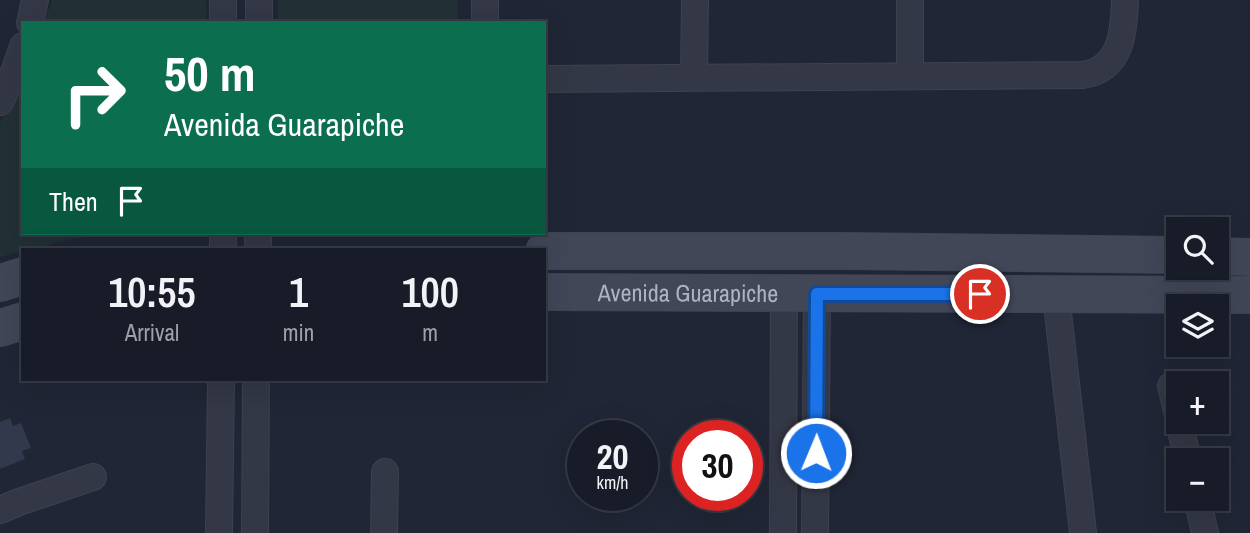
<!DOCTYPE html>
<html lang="en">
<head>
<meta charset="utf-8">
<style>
	:root { --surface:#181c28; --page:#212530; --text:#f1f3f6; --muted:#9fa1a8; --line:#363a45 }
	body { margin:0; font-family:"Archivo Narrow",sans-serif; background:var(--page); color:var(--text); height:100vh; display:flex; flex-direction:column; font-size:26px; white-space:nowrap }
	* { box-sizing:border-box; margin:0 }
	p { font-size:23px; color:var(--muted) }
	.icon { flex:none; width:38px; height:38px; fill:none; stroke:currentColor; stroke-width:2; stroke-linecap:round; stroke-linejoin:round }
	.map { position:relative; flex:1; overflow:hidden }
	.side { position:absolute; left:21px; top:248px; width:525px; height:133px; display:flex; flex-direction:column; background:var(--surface); border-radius:0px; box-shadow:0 7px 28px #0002,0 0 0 2px var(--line) }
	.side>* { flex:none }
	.guide { position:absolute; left:21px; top:21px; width:525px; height:214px; border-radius:0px; box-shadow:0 7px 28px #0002,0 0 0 2px var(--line); background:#0b6e4f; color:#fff; overflow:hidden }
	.controls { position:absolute; left:1166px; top:217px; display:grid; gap:14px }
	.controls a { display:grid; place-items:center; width:63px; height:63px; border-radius:0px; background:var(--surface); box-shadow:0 7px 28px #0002,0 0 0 2px var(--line); font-size:35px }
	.speed { position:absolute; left:567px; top:420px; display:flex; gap:14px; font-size:35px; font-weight:700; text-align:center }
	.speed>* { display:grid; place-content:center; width:91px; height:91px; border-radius:50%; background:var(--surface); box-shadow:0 7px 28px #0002,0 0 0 2px var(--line); line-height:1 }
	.speed small { font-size:18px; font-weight:400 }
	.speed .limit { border:10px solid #d22; background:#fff; color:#111 }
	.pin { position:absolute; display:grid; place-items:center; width:60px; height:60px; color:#fff; margin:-30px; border:4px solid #fff; border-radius:50%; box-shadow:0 2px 7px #0007 }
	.me { position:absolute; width:77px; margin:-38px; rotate:1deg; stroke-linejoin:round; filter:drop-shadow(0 0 5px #0008) }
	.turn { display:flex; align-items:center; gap:24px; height:147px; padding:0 28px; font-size:32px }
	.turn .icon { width:91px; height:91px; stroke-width:2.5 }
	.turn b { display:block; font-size:49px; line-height:60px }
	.then { display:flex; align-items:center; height:66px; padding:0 28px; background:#0003; gap:14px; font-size:26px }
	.eta { display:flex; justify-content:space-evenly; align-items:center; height:119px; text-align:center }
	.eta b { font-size:42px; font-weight:600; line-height:49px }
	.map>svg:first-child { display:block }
	.green { fill:#223136 }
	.building { fill:#32394c }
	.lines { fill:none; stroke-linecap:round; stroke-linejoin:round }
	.street-casing { stroke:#3d424f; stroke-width:28 }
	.secondary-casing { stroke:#3d424f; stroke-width:38 }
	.street { stroke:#343846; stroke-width:26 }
	.secondary { stroke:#424758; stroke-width:37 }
	.route-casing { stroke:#114b97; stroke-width:18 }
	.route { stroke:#1a73e8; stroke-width:12 }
	.labels { text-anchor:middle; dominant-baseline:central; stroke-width:7; stroke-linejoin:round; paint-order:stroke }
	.street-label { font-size:24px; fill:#aeb2c3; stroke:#191e2a }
</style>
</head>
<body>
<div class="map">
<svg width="1250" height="533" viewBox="0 0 1250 533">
	<rect width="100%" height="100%" fill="#202635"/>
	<path class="green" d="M 52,0 L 206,0 L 206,23 L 44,23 Z
		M 278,0 L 457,0 L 458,23 L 278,23 Z
		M 23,85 L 23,233 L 109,233 L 77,238 L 0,257 L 0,122 L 18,97 Z"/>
	<path class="building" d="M 10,418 L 13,426 L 21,423 L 31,448 L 22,451 L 25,459 L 0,469 L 0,422 Z"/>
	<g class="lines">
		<g class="street-casing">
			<path id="street" d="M 223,0 L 223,23
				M 30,23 L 35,0
				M 259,23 L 259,0
				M 485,23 L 485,0
				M 910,76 L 910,0
				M 694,78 L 695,0
				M 544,79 L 1082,75 C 1121,70 1124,33 1125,0
				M 0,102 L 14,72 L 23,46
				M 223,233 L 223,250
				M 258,250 L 258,233
				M 1056,295 L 1083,533
				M 1171,386 L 1178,415
				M 1179,422 L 1188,460
				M 1197,499 L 1205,533
				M 0,510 L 19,502 L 93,477
				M 219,533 L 221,380
				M 255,533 L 256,380
				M 384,533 L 385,472
				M 783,533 L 784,294
				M 815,533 L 817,294"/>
		</g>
		<g class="secondary-casing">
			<g id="secondary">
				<path d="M 544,251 L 844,251 L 1178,255"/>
				<path d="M 1216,256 L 1250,257"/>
				<path d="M 0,283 L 23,276"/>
				<path id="s1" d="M 544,292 L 1250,295"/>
				<path d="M 0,328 L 23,321"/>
			</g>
		</g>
		<use href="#street" class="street"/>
		<use href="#secondary" class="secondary"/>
	</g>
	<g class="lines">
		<g class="route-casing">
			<path id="route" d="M 816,453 L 817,294 L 980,294"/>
		</g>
		<use href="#route" class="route"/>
	</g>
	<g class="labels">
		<g class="street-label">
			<text stroke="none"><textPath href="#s1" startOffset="144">Avenida Guarapiche</textPath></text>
		</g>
	</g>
</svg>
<div class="controls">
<a><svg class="icon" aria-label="search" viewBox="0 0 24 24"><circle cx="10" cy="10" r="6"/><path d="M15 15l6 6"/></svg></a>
<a><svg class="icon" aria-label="layers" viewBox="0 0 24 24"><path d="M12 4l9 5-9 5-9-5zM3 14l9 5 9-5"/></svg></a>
<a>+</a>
<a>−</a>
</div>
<div class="speed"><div>20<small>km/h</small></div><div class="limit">30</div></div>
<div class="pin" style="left:980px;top:294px;background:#d93025"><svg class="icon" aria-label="arrive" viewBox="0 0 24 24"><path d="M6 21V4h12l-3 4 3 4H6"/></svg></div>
<svg class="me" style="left:816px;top:453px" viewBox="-20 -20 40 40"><circle r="17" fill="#1a73e8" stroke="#fff" stroke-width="3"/><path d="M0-11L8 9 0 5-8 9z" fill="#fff"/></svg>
<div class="guide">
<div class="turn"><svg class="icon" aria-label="right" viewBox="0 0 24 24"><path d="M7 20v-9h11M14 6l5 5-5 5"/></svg><div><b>50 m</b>Avenida Guarapiche</div></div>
<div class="then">Then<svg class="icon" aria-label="arrive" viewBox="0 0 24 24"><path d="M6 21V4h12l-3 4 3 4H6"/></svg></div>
</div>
<section class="side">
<div class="eta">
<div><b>10:55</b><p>Arrival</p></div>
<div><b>1</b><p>min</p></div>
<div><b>100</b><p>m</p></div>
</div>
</section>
</div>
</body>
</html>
